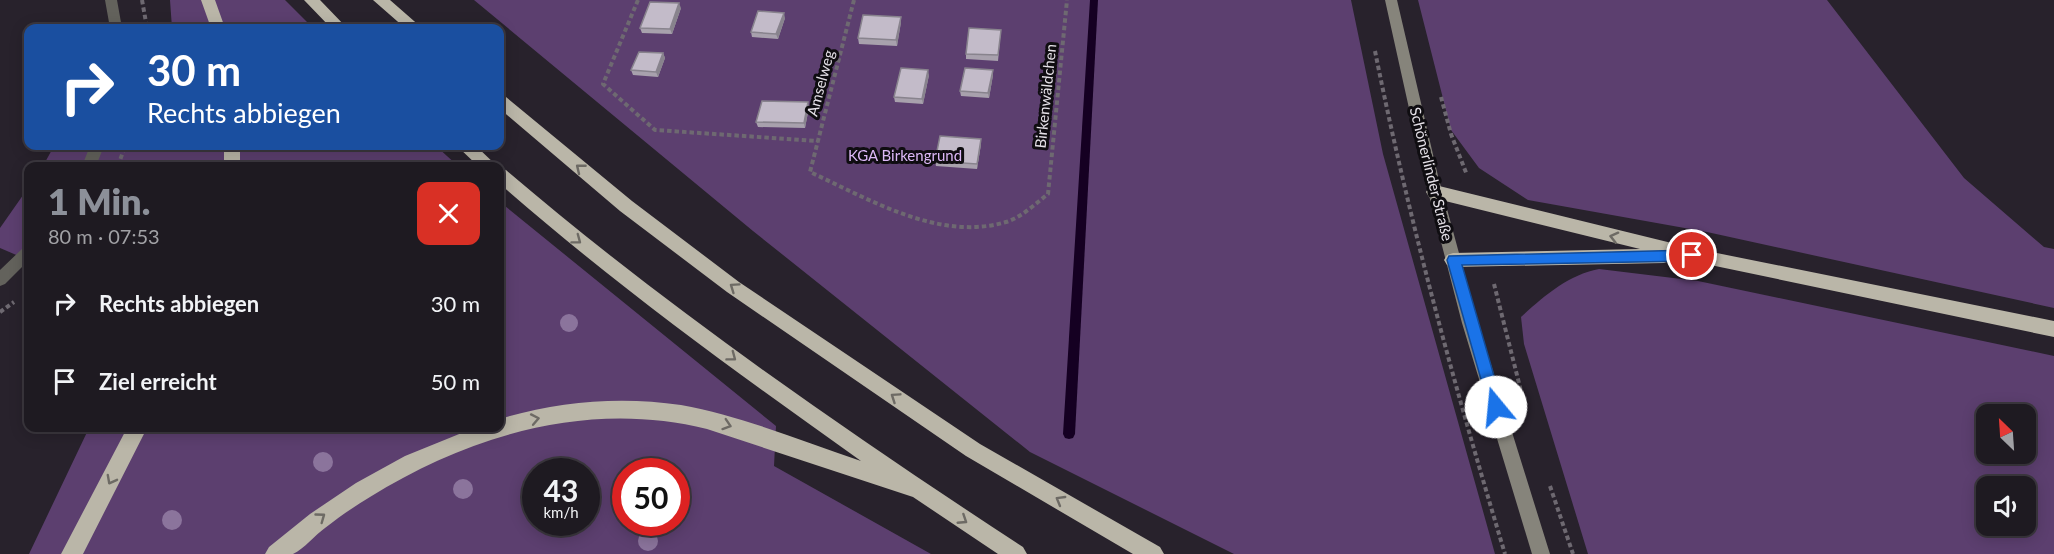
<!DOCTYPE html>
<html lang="de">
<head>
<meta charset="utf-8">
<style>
	:root { --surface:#1e1a21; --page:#26232a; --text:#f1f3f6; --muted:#a1a1a5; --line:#3c383f; --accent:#8c9099 }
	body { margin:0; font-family:Lato,sans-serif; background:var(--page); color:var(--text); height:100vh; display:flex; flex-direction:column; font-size:22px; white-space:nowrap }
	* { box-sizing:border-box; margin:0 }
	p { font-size:20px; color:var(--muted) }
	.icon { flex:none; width:33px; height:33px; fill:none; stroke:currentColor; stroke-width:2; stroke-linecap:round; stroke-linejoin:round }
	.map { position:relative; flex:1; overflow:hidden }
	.panel { position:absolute; left:24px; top:162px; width:480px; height:270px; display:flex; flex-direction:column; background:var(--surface); border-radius:12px; box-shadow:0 3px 15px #0003,0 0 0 2px var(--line) }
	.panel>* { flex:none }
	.hud { position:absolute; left:24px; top:24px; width:480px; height:126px; border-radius:12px; box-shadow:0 3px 15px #0003,0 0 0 2px var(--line); background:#1a4fa0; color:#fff; overflow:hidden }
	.needle { width:39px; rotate:335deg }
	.tools { position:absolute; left:1976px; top:404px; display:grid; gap:12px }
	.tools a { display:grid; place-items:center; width:60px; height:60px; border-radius:12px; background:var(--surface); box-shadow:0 3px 15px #0003,0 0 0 2px var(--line); font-size:30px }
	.speed { position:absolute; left:522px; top:458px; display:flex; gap:12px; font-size:30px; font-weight:700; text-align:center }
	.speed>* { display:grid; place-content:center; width:78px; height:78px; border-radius:50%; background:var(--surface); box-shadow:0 3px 15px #0003,0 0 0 2px var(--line); line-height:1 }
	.speed small { font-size:15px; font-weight:400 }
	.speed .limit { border:9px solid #d22; background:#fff; color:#111 }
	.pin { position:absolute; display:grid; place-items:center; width:51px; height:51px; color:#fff; margin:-26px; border:3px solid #fff; border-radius:50%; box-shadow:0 2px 6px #0007 }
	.me { position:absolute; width:66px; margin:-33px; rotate:343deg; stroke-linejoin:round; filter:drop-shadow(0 0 4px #0008) }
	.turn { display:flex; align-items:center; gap:21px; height:126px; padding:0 24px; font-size:27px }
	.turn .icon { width:78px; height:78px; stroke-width:2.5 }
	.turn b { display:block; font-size:42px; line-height:51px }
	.round { display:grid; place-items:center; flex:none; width:63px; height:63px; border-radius:12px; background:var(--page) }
	.headline { display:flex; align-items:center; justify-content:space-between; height:102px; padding:0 24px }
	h1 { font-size:36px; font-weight:800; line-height:45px; color:var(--accent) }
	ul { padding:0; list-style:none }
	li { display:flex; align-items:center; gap:18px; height:78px; padding:0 24px }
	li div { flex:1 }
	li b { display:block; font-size:22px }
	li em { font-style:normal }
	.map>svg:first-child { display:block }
	.green { fill:#5c3f6f; fill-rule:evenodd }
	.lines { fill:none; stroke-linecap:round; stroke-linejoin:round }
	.stream { fill:#150022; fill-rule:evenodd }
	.path { stroke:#6e6971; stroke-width:4; stroke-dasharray:4.5 3; stroke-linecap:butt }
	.minor { fill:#63625c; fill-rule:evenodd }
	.secondary { fill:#86847b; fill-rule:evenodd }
	.motorway { fill:#bab6a8; fill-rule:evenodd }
	.tree { fill:#8b749c }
	.wall { fill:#a8a1ad }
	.shaded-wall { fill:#88838d }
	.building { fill:#c3bbc9; stroke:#88838d; stroke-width:1.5 }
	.oneway { stroke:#6d6a64 }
	.route { fill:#1a73e8; stroke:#114b97; stroke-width:1.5 }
	.labels { text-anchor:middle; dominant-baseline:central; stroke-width:6; stroke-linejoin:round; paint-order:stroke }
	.street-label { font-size:15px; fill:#e5e1e8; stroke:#0f0d11 }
	.park-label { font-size:15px; fill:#dcb8f7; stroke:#0f0d11 }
</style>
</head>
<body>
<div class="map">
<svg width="2054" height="554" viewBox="0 0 2054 554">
	<rect width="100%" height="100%" fill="#28222c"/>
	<path class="green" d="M 170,0 L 285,0 L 313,28 L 172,28 Z
		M 474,0 L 1351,0 L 1383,154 L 1495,554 L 1234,554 L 1030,452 L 753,231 Z
		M 1418,0 L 1827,0 L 1964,178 L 2044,247 L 2054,249 L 2054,308 L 1707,232 L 1528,200 L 1479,168 L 1451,130 Z
		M 54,146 L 436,146 L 458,166 L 43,166 Z
		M 28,188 L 28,260 L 0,248 L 0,228 Z
		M 500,202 L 776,426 L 774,466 L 931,554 L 29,554 L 89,428 L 500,428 ZM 536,471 L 586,471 L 586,522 L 536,522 ZM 626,471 L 676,471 L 676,522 L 626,522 Z
		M 1599,269 L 1698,281 L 2054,356 L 2054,554 L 1588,554 L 1524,344 L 1521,317 C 1544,296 1568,275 1599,269 ZM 1986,414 L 2025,414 L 2025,453 L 1986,453 ZM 1986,486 L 2025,486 L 2025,525 L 1986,525 Z"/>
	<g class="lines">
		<path class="stream" d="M 1090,0 L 1098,0 L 1075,434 L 1073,438 L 1069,439 L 1065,438 L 1063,434 Z"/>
		<path class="path" d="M 142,0 L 147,28
			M 638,0 L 603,84 L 655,130 L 818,141
			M 854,0 L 810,172 C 869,199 939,242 1006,222 C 1022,217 1035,204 1048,194 L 1067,0
			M 1375,51 C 1409,221 1455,388 1505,554
			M 1441,97 L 1451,134 L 1467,175
			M 118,166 L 125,146
			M 1494,284 L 1523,399
			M 0,312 L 14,302
			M 1550,486 L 1573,554"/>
		<path class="minor" d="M 105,0 L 117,0 L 122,28 L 110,28 Z
			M 90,146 L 104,146 L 96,166 L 82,166 Z
			M 28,246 L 28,261 L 5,284 L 0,286 L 0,270 L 23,248 Z"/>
		<path class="secondary" d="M 1385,0 L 1397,0 L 1438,176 L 1478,323 L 1550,554 L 1532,554 L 1462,323 L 1424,176 Z"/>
		<path class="motorway" d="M 201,0 L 215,0 L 225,28 L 211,28 Z
			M 304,0 L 320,0 L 347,28 L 331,28 Z
			M 373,0 L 390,0 L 422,28 L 405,28 Z
			M 500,95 L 506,97 L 632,201 L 739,282 L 980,444 L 1160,547 L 1164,554 L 1133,554 L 966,456 L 727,292 L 620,211 L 500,109 Z
			M 224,146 L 240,146 L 240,166 L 224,166 Z
			M 457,146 L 476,146 L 497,166 L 478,166 Z
			M 500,169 L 506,170 C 666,307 847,432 1023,547 L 1027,554 L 998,554 L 913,497 L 707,429 C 590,400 471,434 370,497 C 355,506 339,517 325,528 C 315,535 304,549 293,554 C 286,554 273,554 265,554 L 269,547 L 310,514 L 356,483 L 405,456 L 474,428 L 500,428 L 500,419 C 558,401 621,396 681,405 C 742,416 802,441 861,461 C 737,373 614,284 500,184 Z
			M 1435,185 L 1692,248 L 2054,321 L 2054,337 L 1672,257 L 1670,261 L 1664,263 L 1453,267 L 1447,265 L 1444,260 L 1447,255 L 1453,253 L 1640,249 L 1429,197 L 1426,192 L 1429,187 Z
			M 127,428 L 147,428 L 83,554 L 61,554 Z"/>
	</g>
	<g class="tree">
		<circle cx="569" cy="323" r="9"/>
		<circle cx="323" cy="462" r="10"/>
		<circle cx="463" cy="489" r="10"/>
		<circle cx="172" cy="520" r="10"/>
		<circle cx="648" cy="541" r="10"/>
	</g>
	<path class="wall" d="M 681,8 L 672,34 L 642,33 L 640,28 Z
		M 901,17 L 901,22 L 897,46 L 859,44 L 858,38 Z
		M 785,18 L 778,39 L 752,37 L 751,32 Z
		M 1001,30 L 998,61 L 966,59 L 966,54 Z
		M 663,53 L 665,58 L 658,77 L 633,75 L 631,70 Z
		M 993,70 L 993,75 L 989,98 L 961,96 L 960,91 Z
		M 929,75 L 923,104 L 895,102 L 894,97 Z
		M 809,107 L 805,128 L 758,127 L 756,122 Z
		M 981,139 L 981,144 L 977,169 L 936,166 L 935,161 Z"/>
	<path class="shaded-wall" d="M 679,3 L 681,8 L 672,34 L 670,29 Z
		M 784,13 L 785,18 L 778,39 L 776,34 Z
		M 901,17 L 901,22 L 897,46 L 896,40 Z
		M 663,53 L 665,58 L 658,77 L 656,72 Z
		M 928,70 L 929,75 L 923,104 L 922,99 Z
		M 993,70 L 993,75 L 989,98 L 988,93 Z
		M 808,102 L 809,107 L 805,128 L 804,123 Z
		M 981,139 L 981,144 L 977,169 L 977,164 Z"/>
	<path class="building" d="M 650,2 L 679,3 L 670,29 L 640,28 Z
		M 758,11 L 784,13 L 776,34 L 751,32 Z
		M 863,15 L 901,17 L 896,40 L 858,38 Z
		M 969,28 L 1001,30 L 998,55 L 966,54 Z
		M 639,52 L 663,53 L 656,72 L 631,70 Z
		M 901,68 L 928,70 L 922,99 L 894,97 Z
		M 965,68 L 993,70 L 988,93 L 960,91 Z
		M 762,101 L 808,102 L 804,123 L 756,122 Z
		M 940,136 L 981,139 L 977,164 L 935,161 Z"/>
	<defs><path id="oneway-chevron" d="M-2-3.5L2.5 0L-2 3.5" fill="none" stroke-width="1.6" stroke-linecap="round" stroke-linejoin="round" transform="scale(1.5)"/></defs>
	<g class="oneway">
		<use href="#oneway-chevron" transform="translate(580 168) rotate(-141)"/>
		<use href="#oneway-chevron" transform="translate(1614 237) rotate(-166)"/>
		<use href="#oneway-chevron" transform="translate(577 240) rotate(37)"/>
		<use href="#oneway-chevron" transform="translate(734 287) rotate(-145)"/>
		<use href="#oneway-chevron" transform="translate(732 357) rotate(37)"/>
		<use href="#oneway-chevron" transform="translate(895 397) rotate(-146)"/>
		<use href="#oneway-chevron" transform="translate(535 419) rotate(-11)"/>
		<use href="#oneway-chevron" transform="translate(727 425) rotate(18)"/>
		<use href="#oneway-chevron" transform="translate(111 480) rotate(118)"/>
		<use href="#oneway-chevron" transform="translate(1060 500) rotate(-150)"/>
		<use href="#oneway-chevron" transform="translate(321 517) rotate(-36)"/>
		<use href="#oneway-chevron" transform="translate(963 520) rotate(33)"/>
	</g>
	<path class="route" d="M 1692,250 L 1698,255 L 1692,261 L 1462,265 L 1503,407 L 1501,411 L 1496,413 L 1490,411 L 1447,260 L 1449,256 Z"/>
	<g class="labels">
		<g class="street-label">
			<text transform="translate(820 83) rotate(-75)">Amselweg</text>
			<text transform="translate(1045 96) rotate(-84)">Birkenwäldchen</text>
			<text transform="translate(1432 174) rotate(76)">Schönerlinder Straße</text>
		</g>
		<g class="park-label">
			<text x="905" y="155">KGA Birkengrund</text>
		</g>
	</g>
</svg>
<div class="tools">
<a><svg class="needle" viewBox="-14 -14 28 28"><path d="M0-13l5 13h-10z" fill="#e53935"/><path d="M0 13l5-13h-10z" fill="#a1a1a5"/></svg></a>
<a><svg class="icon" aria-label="sound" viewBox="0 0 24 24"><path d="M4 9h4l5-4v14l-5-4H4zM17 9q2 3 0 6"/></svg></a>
</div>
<div class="speed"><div>43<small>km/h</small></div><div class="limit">50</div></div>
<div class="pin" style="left:1692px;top:255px;background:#d93025"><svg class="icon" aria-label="arrive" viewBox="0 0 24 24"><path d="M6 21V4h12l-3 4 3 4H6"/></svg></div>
<svg class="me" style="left:1496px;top:407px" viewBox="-20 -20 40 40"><circle r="19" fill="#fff"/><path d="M0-13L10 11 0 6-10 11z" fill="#1a73e8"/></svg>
<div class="hud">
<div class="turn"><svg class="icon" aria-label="right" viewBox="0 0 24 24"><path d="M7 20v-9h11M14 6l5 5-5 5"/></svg><div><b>30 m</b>Rechts abbiegen</div></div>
</div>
<section class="panel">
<div class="headline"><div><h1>1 Min.</h1><p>80 m · 07:53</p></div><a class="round" style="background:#d93025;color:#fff"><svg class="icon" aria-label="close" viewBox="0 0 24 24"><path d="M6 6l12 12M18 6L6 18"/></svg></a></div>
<ul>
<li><svg class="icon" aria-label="right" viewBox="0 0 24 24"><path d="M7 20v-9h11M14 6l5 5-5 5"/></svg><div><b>Rechts abbiegen</b></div><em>30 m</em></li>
<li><svg class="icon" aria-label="arrive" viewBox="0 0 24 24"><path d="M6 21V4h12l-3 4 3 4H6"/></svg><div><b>Ziel erreicht</b></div><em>50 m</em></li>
</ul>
</section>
</div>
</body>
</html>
